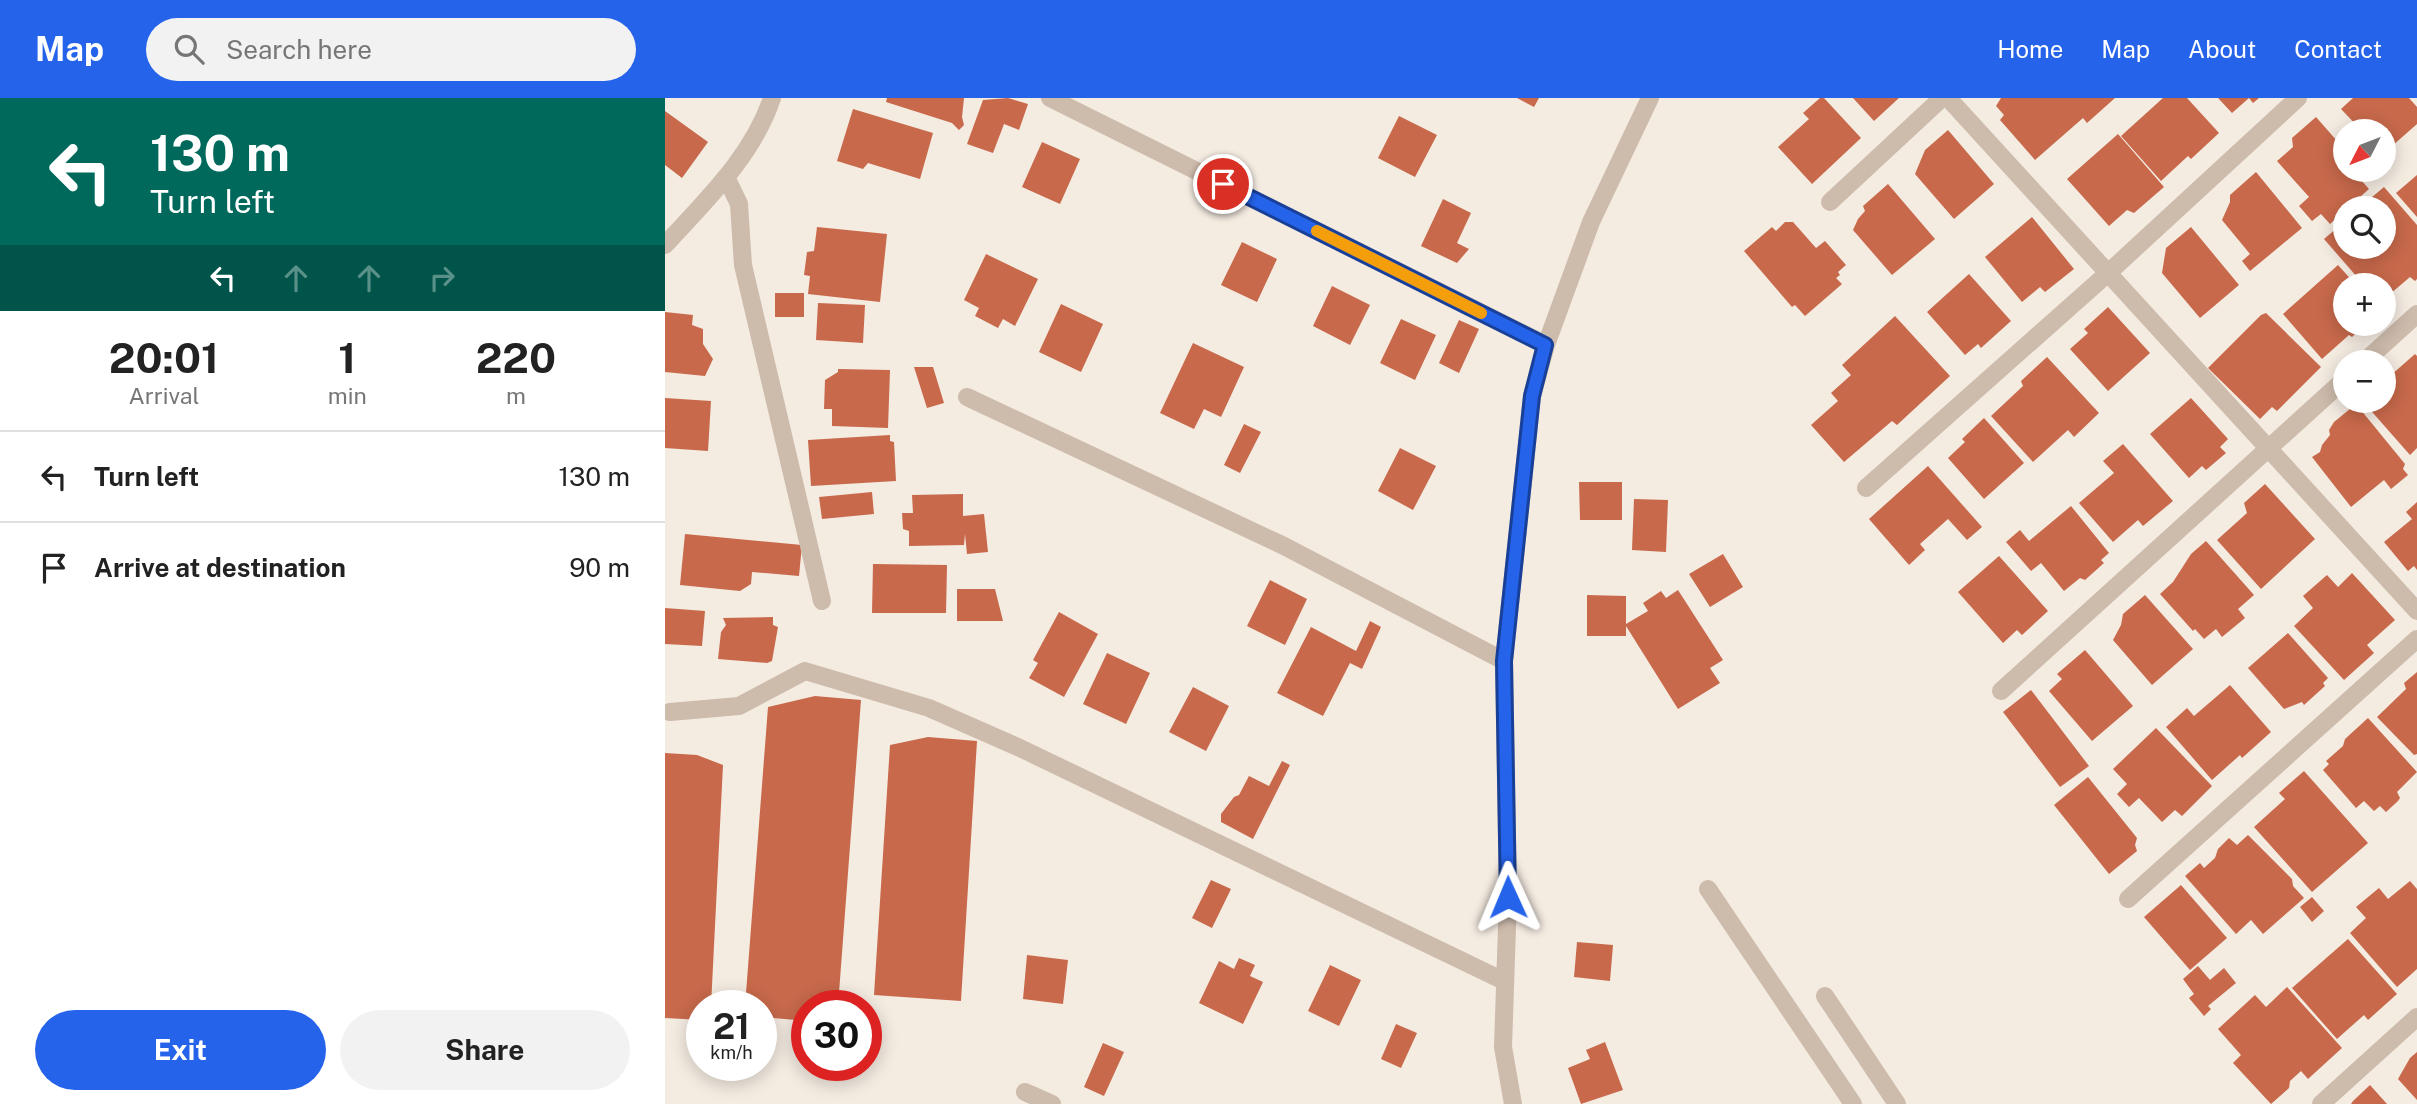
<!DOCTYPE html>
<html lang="en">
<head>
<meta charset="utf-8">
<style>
	:root { --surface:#fff; --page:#f2f2f2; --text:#222; --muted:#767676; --line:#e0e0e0; --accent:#2563eb }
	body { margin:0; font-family:"Public Sans",sans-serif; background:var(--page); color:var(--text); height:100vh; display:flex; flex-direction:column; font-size:26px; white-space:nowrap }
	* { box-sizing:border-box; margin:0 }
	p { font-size:23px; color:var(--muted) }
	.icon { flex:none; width:38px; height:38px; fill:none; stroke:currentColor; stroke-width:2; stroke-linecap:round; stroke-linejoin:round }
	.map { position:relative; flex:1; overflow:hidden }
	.panel { display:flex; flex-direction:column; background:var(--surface); width:665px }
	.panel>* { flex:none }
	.guide { background:#00695c; color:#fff; overflow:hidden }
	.needle { width:46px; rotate:228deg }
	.buttons { position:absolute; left:1668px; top:21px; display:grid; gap:14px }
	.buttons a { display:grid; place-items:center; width:63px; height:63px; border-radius:50%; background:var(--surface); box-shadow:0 4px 18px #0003; font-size:35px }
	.speed { position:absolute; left:21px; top:892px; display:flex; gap:14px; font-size:35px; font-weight:700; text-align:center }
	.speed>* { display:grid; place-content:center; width:91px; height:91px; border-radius:50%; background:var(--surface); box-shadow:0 4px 18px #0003; line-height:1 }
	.speed small { font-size:18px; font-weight:400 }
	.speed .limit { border:10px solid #d22; background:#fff; color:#111 }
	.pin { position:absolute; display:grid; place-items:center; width:60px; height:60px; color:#fff; margin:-30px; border:4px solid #fff; border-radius:50%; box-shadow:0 2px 7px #0007 }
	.me { position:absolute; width:77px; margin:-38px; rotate:359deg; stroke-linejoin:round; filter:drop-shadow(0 0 5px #0008) }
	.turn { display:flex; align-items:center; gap:24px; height:147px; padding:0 35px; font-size:32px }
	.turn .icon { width:91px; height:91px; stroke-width:2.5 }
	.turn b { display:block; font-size:49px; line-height:60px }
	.lanes { display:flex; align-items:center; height:66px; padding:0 35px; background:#0003; justify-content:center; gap:35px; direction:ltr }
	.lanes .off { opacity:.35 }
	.eta { display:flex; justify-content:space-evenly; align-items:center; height:119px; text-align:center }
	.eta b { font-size:42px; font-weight:700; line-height:49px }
	.button { display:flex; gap:14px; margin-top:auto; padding:14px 35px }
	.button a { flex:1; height:80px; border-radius:42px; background:var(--accent); color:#fff; font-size:28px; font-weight:700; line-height:80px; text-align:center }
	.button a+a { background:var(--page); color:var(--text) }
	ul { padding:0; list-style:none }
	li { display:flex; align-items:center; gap:21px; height:91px; padding:0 35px; border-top:2px solid var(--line) }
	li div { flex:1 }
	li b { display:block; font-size:26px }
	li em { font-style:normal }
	header { display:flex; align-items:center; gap:42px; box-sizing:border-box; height:98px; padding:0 35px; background:var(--accent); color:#fff }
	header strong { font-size:33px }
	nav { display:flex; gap:38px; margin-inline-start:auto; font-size:24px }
	.search { width:490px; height:63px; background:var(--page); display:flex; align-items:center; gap:18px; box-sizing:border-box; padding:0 24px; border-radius:38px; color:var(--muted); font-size:26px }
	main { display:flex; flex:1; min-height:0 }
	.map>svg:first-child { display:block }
	.building { fill:#c8694b }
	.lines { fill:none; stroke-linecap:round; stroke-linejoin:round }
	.minor { stroke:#cdbbac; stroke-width:18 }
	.route-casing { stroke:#184099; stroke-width:18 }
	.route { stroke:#2563eb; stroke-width:12 }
	.slow { stroke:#f59e0b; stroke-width:12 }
</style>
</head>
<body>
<header>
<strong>Map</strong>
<div class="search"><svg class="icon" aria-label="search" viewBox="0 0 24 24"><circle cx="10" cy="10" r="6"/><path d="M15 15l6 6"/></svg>Search here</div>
<nav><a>Home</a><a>Map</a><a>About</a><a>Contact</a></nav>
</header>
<main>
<section class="panel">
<div class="guide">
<div class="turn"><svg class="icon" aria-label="left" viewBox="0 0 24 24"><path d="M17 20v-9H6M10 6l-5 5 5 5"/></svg><div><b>130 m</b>Turn left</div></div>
<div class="lanes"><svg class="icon" aria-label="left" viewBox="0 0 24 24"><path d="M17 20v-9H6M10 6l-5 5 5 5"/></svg><svg class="icon off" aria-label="ahead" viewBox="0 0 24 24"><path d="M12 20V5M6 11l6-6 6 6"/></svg><svg class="icon off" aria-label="ahead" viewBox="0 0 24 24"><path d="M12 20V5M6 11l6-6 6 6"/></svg><svg class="icon off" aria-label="right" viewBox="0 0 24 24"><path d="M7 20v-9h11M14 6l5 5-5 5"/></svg></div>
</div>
<div class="eta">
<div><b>20:01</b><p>Arrival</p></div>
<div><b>1</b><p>min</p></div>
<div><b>220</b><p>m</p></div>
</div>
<ul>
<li><svg class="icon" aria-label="left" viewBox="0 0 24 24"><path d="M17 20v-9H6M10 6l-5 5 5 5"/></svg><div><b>Turn left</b></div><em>130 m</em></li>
<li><svg class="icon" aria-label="arrive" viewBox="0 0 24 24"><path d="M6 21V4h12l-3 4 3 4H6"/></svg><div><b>Arrive at destination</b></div><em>90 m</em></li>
</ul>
<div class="button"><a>Exit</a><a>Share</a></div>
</section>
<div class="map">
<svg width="1752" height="1006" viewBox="0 0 1752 1006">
	<rect width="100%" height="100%" fill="#f4ebe1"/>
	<path class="building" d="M 222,0 L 299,0 L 297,19 L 299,27 L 294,32 L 287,25 L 221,4 Z
		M 343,0 L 363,6 L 354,32 L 339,26 L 328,55 L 302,46 L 318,2 Z
		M 852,0 L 874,0 L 869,9 Z
		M 1155,0 L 1159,0 L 1196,40 L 1147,86 L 1113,49 L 1144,21 L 1138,15 Z
		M 1188,0 L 1234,0 L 1209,23 Z
		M 1336,0 L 1450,0 L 1422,25 L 1418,20 L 1370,62 L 1335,22 L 1339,17 L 1331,8 Z
		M 1498,0 L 1522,0 L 1554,35 L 1526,61 L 1523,58 L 1496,83 L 1456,38 Z
		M 1553,0 L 1594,0 L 1588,5 L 1584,0 L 1567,15 Z
		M 1688,0 L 1744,0 L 1752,9 L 1752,26 L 1718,56 L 1718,33 L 1697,33 L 1676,11 Z
		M 188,11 L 268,35 L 255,81 L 203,65 L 198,71 L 172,63 Z
		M 0,13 L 43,44 L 17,80 L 0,67 Z
		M 734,18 L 772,37 L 750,79 L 713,60 Z
		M 1651,19 L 1680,52 L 1680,72 L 1697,72 L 1702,77 L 1696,82 L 1704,91 L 1665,126 L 1656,116 L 1647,123 L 1634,108 L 1644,99 L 1612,63 L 1628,49 L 1627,40 Z
		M 1283,32 L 1329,86 L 1289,121 L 1250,76 L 1260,52 Z
		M 1453,36 L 1499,89 L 1469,115 L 1462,112 L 1444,128 L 1402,81 Z
		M 377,44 L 415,61 L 395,106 L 357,89 Z
		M 1591,74 L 1637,130 L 1585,173 L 1577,163 L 1585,156 L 1557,122 L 1565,104 L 1565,97 Z
		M 1752,77 L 1752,119 L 1731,95 Z
		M 1223,86 L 1270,141 L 1227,177 L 1188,132 L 1193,121 L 1200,113 L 1198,108 Z
		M 1719,89 L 1752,127 L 1752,181 L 1750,183 L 1745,179 L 1718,202 L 1718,187 L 1699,187 L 1659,141 L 1680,123 L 1680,149 L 1718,149 L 1718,110 L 1694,110 Z
		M 778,101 L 806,115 L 792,145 L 804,151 L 792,165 L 756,148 Z
		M 1367,119 L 1409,171 L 1380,194 L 1375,189 L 1357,204 L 1320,159 Z
		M 1120,124 L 1128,124 L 1151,150 L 1160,143 L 1181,167 L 1173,174 L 1175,177 L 1171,180 L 1177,186 L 1140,218 L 1130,207 L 1127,209 L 1079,153 L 1107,129 L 1111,133 Z
		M 152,129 L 222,136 L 215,204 L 143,196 L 145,178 L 139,177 L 142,154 L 149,153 Z
		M 1526,129 L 1574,187 L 1535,220 L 1497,175 L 1501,150 Z
		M 577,144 L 612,161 L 592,204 L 556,187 Z
		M 321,156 L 373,181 L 350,228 L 338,221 L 333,230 L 310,218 L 314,210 L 299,202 Z
		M 1673,167 L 1691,187 L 1680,187 L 1680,226 L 1700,226 L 1687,239 L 1684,237 L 1657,261 L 1618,216 Z
		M 1304,176 L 1346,223 L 1316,250 L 1313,246 L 1300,257 L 1262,214 Z
		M 667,188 L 705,207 L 685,247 L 648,228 Z
		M 110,195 L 139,195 L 139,219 L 110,219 Z
		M 153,205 L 200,207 L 198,245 L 151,242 Z
		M 396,206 L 438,226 L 416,274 L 374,254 Z
		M 1443,209 L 1485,255 L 1443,293 L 1405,251 L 1423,235 L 1419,231 Z
		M 0,214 L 28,217 L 27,227 L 38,231 L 38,246 L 48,261 L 40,278 L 0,274 Z
		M 1601,215 L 1656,269 L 1612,313 L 1607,309 L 1595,321 L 1543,270 L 1596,217 Z
		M 1230,218 L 1285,278 L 1232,327 L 1227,323 L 1179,364 L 1146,327 L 1173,303 L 1166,295 L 1186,277 L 1177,267 Z
		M 736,221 L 771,237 L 750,282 L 715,265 Z
		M 794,222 L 814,231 L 794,275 L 774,265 Z
		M 528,245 L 579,269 L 556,319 L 539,311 L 529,331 L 495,315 Z
		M 1750,256 L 1752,258 L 1752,350 L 1745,357 L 1701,307 L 1705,303 L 1718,303 L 1718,291 L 1728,282 L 1725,278 Z
		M 1382,259 L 1434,315 L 1409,339 L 1403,332 L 1368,364 L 1326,318 L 1358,288 L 1356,283 Z
		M 249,269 L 268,269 L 279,305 L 262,310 Z
		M 173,271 L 225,272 L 223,330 L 167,328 L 167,311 L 159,311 L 160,282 L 173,274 Z
		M 0,300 L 46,303 L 43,353 L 0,350 Z
		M 1526,300 L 1563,341 L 1555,349 L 1561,355 L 1541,372 L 1537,368 L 1524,380 L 1485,336 Z
		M 1691,306 L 1740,366 L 1738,371 L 1743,377 L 1726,391 L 1719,382 L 1686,409 L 1647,359 L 1655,354 L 1657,347 L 1665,337 L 1664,332 L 1669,324 Z
		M 1319,320 L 1359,365 L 1319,401 L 1283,360 L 1300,344 L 1297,341 Z
		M 579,326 L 596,334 L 575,375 L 559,367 Z
		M 225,337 L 225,343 L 229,344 L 231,383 L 146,388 L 143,342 Z
		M 1458,346 L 1508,403 L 1478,428 L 1473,422 L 1448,444 L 1414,405 L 1449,375 L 1438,363 Z
		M 735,350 L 771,368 L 748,412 L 713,393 Z
		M 1263,368 L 1317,429 L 1302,442 L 1283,421 L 1255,446 L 1260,452 L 1244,467 L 1204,421 Z
		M 914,384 L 957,384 L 957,422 L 915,422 Z
		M 1600,386 L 1650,441 L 1596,491 L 1552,442 L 1582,415 L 1579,405 Z
		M 207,394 L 209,416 L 157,421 L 154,399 Z
		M 298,396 L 298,418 L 319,416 L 323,454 L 302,456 L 300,436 L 299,447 L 244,448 L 244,433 L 238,431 L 237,415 L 248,415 L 247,397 Z
		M 969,401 L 1003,402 L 1001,454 L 967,452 Z
		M 1752,404 L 1752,472 L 1749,468 L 1743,473 L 1719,444 L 1747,421 L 1741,414 Z
		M 1406,408 L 1444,455 L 1436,462 L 1439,465 L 1420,482 L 1415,480 L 1399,493 L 1376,465 L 1366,473 L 1341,444 L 1355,432 L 1364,443 Z
		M 20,436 L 137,447 L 134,478 L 87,474 L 86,486 L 75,493 L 15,487 Z
		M 1541,443 L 1589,497 L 1573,511 L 1580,520 L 1557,539 L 1551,531 L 1539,541 L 1530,531 L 1528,533 L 1495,496 L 1508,484 L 1526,456 Z
		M 1058,456 L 1078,489 L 1045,509 L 1024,476 Z
		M 1334,458 L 1383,513 L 1357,537 L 1352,532 L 1338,545 L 1293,494 Z
		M 208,466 L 282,467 L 281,515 L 207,515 Z
		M 1687,475 L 1730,522 L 1702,547 L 1709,555 L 1679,582 L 1629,528 L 1648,510 L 1638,498 L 1662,477 L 1673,489 Z
		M 605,482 L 642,501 L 620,547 L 582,528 Z
		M 292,491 L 330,491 L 338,523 L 292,523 Z
		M 1013,492 L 1058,562 L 1045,570 L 1055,585 L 1013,611 L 961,528 L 961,538 L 922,538 L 922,497 L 961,498 L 961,526 L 983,513 L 978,505 L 996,493 L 1001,500 Z
		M 1480,497 L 1528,551 L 1487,587 L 1448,542 L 1456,527 L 1458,516 Z
		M 0,510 L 40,513 L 37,548 L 0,546 Z
		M 394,514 L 433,536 L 399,599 L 364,580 L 373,565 L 368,562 Z
		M 108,519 L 108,527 L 113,529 L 107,563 L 102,565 L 53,561 L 56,534 L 61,527 L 58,520 Z
		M 705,523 L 716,529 L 697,571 L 685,565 L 658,618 L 612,595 L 646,529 L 691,553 Z
		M 1623,535 L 1663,580 L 1658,585 L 1660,588 L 1639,607 L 1637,604 L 1619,611 L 1583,570 Z
		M 1420,552 L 1468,608 L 1427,643 L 1384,593 L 1397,581 L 1392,576 Z
		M 442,555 L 485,575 L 461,626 L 418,606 Z
		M 1752,574 L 1752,656 L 1749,657 L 1712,619 L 1741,591 L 1739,585 Z
		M 1565,587 L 1606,634 L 1577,660 L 1575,657 L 1547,682 L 1501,629 L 1522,610 L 1529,618 Z
		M 528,589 L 564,608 L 541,653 L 504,634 Z
		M 1366,592 L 1424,668 L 1395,689 L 1338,614 Z
		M 150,598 L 196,602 L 173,908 L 142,908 L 142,923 L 96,919 L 96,908 L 80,908 L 103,609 Z
		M 1703,620 L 1752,674 L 1732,694 L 1735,700 L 1733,703 L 1721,714 L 1715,708 L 1709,713 L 1699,703 L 1691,710 L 1658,672 L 1664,666 L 1661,663 L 1678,648 L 1680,641 Z
		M 1491,630 L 1547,688 L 1517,718 L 1510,712 L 1497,724 L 1474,700 L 1464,709 L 1452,696 L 1462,686 L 1448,671 Z
		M 263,639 L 312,643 L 296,903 L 209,897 L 225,647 Z
		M 0,655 L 32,657 L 58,667 L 46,908 L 37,908 L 37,922 L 0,920 Z
		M 617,663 L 625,667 L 588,741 L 556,724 L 556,716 L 569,699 L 574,697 L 584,678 L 604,688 Z
		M 1639,673 L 1703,745 L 1647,794 L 1589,729 L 1620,701 L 1614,695 Z
		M 1423,679 L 1472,740 L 1470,747 L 1472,753 L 1444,776 L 1389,707 Z
		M 1583,737 L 1627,781 L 1628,788 L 1639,800 L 1598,836 L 1586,822 L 1571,836 L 1520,778 L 1535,765 L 1539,770 L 1550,760 L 1553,751 L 1564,740 L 1572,747 Z
		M 546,782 L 566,791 L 547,830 L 527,820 Z
		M 1745,783 L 1752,791 L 1752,871 L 1732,889 L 1685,835 L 1701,820 L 1691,809 L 1714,790 L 1723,801 Z
		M 1516,787 L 1562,840 L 1525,872 L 1479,819 Z
		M 1647,799 L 1659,813 L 1647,824 L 1635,809 Z
		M 1683,841 L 1732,896 L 1703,922 L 1699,917 L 1672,941 L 1627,890 Z
		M 912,844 L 948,847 L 945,883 L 909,879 Z
		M 362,857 L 403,862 L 398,906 L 358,901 Z
		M 574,860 L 590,867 L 585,878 L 598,884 L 578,926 L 534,905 L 554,863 L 569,871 Z
		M 665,867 L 696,882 L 674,928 L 643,913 Z
		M 1533,868 L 1545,882 L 1559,870 L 1571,885 L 1543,908 L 1546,911 L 1539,918 L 1524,900 L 1529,896 L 1518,881 Z
		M 1622,889 L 1677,950 L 1643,981 L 1636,973 L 1625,983 L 1624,990 L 1606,1006 L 1568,965 L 1576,957 L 1553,931 L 1590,897 L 1601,909 Z
		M 731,926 L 752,935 L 736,970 L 716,961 Z
		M 940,944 L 958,992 L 916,1006 L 903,970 L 925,961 L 921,952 Z
		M 438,945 L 459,954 L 439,998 L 419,989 Z
		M 1752,954 L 1752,1002 L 1733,981 L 1745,960 Z
		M 1705,987 L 1722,1006 L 1686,1006 L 1688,1003 Z"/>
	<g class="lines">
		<path class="minor" d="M 385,0 L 881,247
			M 1283,0 L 1752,513
			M 61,79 L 74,106 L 78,167 L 157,503
			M 1165,104 L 1277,0
			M 0,147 C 40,103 88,58 107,0
			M 1699,264 L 1752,216
			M 302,299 L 619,448 L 839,563 L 843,799 L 838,949 L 848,1006
			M 1201,390 L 1442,176 L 1633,0
			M 839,563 L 867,298 L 881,247 L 926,124 L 985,0
			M 1336,593 L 1680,281
			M 5,614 L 74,608 L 140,573 L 264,610 L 355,650 L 839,883
			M 1043,791 L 1188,1006
			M 1463,801 L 1752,541
			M 1160,898 L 1232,1006
			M 360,994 L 387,1006
			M 1656,1006 L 1752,919"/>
	</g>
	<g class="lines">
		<g class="route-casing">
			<path id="route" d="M 558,86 L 880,247 L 867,298 L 839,563 L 843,799"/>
		</g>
		<use href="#route" class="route"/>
		<path class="slow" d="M 652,133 L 816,215"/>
	</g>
</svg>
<div class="buttons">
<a><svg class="needle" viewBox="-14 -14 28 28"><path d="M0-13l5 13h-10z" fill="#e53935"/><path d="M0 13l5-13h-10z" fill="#767676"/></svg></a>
<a><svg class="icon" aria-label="search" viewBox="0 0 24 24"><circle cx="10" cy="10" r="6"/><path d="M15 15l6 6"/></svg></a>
<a>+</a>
<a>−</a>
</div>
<div class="speed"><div>21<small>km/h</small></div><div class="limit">30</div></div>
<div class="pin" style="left:558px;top:86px;background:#d93025"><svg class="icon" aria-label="arrive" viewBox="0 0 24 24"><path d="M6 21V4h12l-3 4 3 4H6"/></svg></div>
<svg class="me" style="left:843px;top:799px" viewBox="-20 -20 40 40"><path d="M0-17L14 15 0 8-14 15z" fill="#2563eb" stroke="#fff" stroke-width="4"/></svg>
</div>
</main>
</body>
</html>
